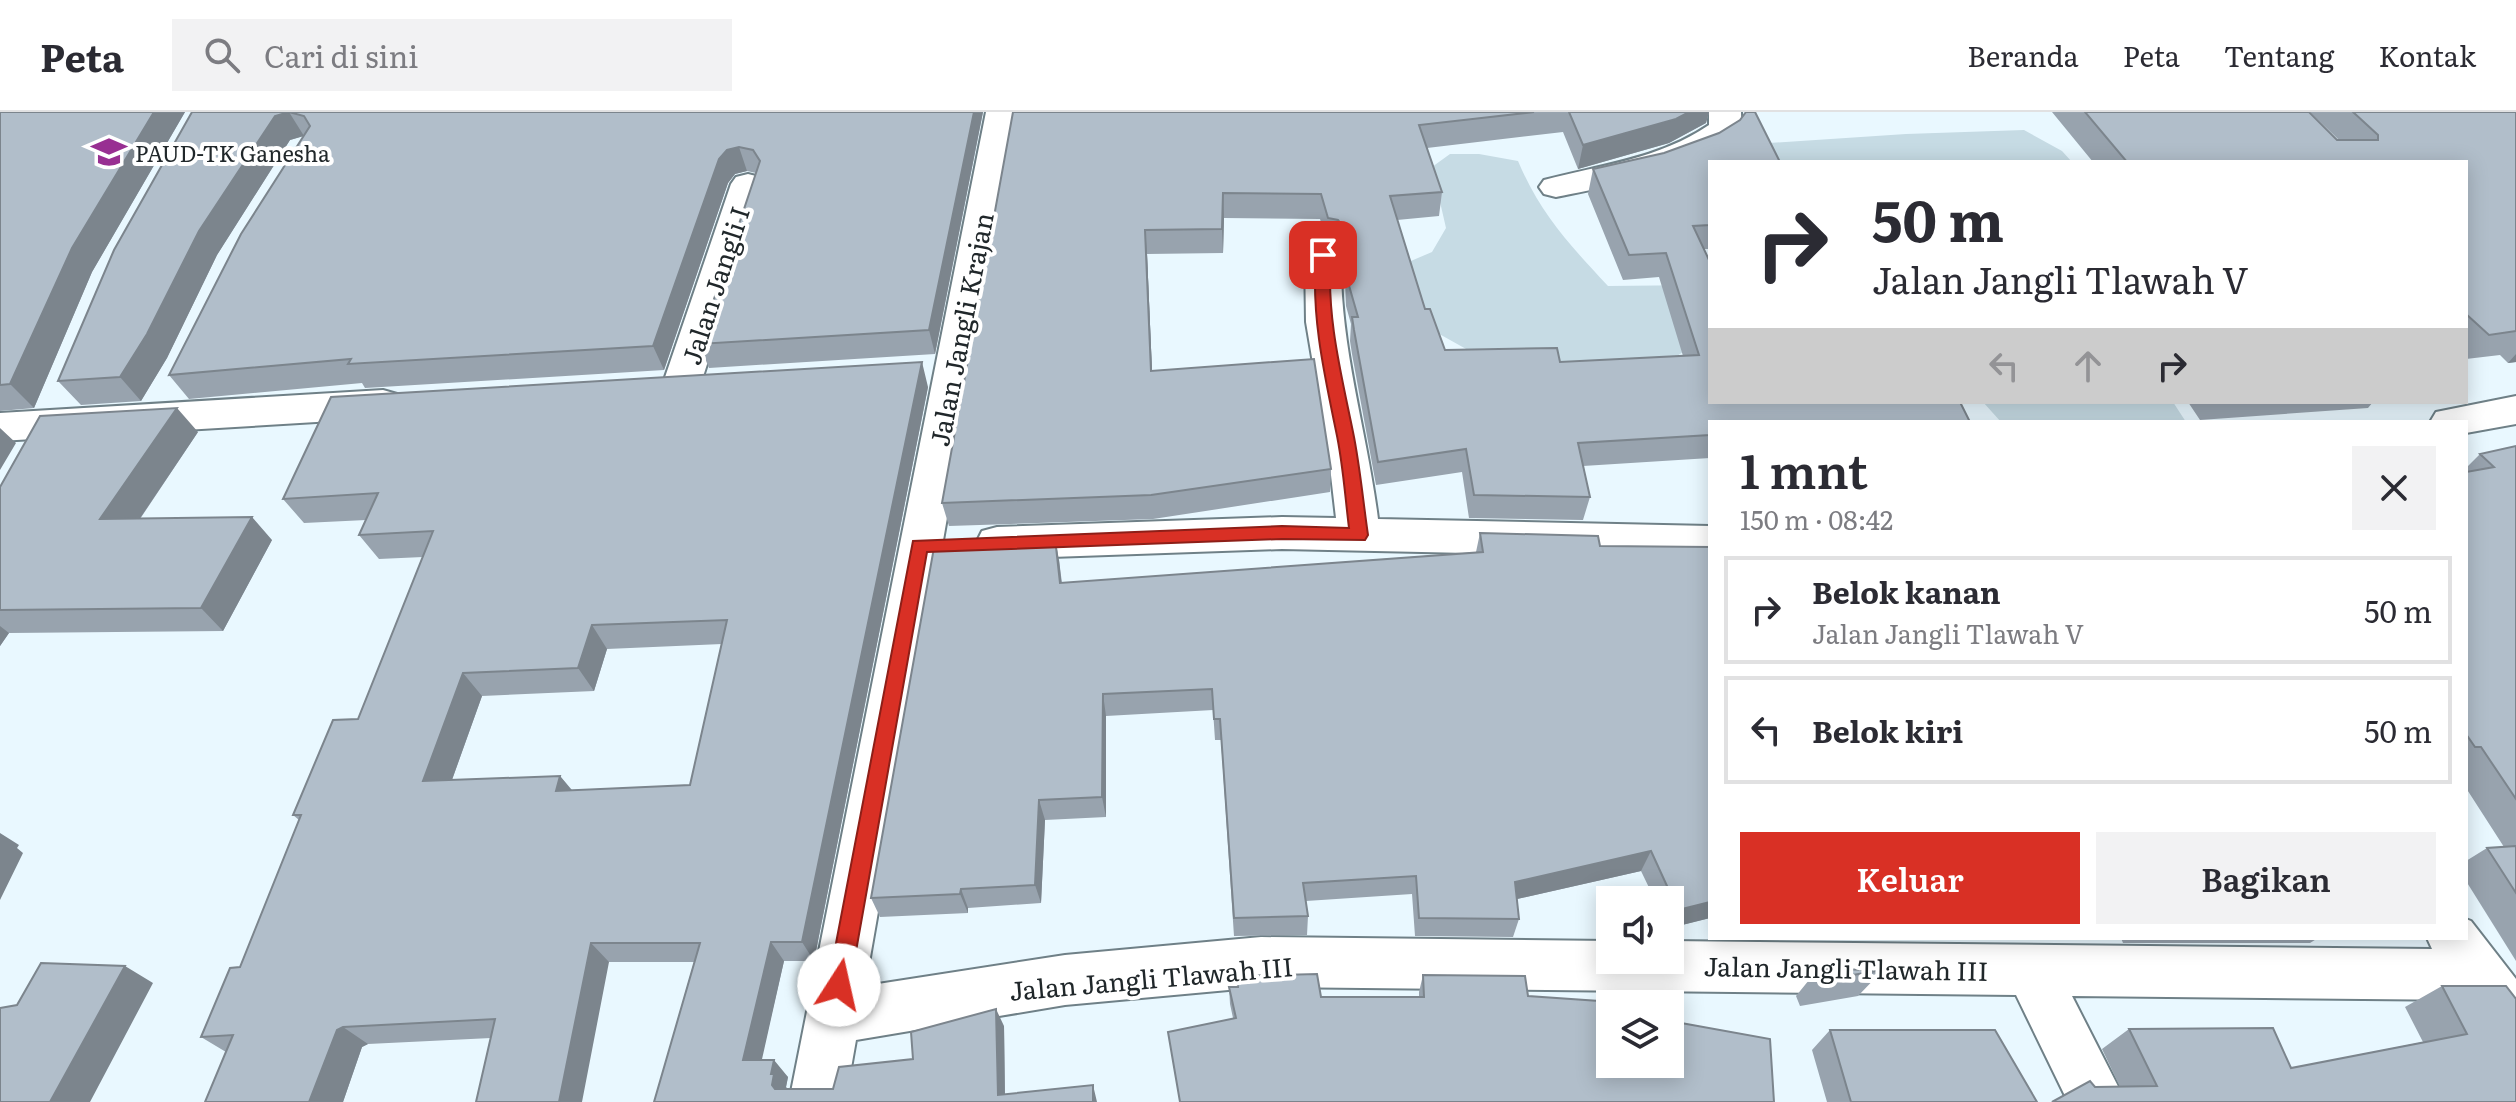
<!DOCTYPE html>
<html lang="id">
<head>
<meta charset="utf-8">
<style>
	:root { --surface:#fff; --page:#f2f2f3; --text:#2b2b33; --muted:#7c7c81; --line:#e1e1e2; --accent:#d93025 }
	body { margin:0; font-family:Literata,serif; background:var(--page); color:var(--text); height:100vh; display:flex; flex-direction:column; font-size:30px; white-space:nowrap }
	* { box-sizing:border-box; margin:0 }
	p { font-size:26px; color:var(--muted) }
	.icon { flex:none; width:44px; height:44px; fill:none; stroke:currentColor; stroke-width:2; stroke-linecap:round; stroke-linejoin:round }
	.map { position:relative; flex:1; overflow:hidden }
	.panel { position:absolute; left:1708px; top:308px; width:760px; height:520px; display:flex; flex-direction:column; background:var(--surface); border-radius:0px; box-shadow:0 4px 20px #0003 }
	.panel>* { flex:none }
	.banner { position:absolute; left:1708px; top:48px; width:760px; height:244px; border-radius:0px; box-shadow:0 4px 20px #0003; background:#fff; color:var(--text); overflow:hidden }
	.controls { position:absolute; left:1596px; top:774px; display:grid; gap:16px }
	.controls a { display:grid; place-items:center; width:88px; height:88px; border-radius:0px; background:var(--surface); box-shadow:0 4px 20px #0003; font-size:40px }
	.pin { position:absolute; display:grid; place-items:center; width:68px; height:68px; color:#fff; margin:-34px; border-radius:16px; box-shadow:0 4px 12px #0006 }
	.me { position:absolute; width:88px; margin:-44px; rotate:10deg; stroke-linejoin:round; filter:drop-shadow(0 0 6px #0008) }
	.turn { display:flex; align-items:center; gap:28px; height:168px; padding:0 32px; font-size:36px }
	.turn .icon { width:104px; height:104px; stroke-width:2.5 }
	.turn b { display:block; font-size:56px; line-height:68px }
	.lanes { display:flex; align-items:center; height:76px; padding:0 32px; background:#0003; justify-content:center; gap:40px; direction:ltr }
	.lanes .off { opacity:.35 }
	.round { display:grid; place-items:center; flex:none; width:84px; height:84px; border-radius:0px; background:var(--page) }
	.overview { display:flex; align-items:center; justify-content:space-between; height:136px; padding:0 32px }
	h1 { font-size:48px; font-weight:600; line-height:60px }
	.action { display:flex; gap:16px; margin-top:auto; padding:16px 32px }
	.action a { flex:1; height:92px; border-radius:0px; background:var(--accent); color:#fff; font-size:32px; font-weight:600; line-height:92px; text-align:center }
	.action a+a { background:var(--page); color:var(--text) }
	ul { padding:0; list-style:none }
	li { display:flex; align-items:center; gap:24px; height:108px; margin:0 16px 12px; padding:0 16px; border:4px solid var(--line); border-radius:0px }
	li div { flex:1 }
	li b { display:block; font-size:30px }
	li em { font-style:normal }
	header { display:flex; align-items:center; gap:48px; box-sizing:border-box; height:112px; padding:0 40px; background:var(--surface); border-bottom:2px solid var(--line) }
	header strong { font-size:38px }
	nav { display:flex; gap:44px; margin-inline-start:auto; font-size:28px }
	.search { width:560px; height:72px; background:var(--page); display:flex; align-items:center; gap:20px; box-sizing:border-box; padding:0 28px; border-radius:0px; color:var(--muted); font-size:30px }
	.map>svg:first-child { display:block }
	.green { fill:#c6dbe4 }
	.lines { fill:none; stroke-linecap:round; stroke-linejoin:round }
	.minor-casing { stroke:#6f8087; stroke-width:4 }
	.minor { fill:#fff; fill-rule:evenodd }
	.wall { fill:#98a3ae; fill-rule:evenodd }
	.shaded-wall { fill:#7c858d }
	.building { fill:#b1beca; stroke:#7c858d; stroke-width:2; fill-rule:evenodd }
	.route { fill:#d93025; stroke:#8d1f18; stroke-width:2 }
	.labels { text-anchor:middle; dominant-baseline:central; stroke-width:8; stroke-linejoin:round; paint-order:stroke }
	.far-poi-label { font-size:22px; fill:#20272a; stroke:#fff; text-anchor:start }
	.street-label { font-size:26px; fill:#20272a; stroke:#fff }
</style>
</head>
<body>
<header>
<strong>Peta</strong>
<div class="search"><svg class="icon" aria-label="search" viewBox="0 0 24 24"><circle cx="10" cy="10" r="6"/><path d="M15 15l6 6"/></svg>Cari di sini</div>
<nav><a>Beranda</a><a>Peta</a><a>Tentang</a><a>Kontak</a></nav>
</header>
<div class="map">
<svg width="2516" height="990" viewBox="0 0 2516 990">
	<rect width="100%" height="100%" fill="#e9f8ff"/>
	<path class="green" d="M 2024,18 L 2062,39 L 2072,50 L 1781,50 L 1769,31 L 1906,22 Z
		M 1450,42 L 1479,42 L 1518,49 C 1541,103 1569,132 1608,174 L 1704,173 L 1710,222 L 1677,244 L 1624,255 L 1484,247 L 1425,214 L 1385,160 L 1432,140 L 1446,116 L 1432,55 Z
		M 1983,290 L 2173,290 L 2186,310 L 2001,310 Z"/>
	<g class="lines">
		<g class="minor-casing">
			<path id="minor" d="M 986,0 L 1018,0 L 865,874 L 1065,843 L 1261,825 L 1610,829 L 1610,848 L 1670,848 L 1670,829 L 2432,837 L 2427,826 L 2466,826 L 2466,807 L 2471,809 L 2516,867 L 2516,937 L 2497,930 L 2467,888 L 2072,884 L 2126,990 L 2068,990 L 2016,883 L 1261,875 L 1065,893 L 856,928 L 845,990 L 789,990 Z
				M 1709,0 L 1741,0 C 1741,6 1742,13 1740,18 C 1727,53 1591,78 1556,85 L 1544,82 L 1539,75 L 1544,68 C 1601,53 1659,47 1709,13 Z
				M 748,62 L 760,65 L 765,72 L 700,274 L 695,284 L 681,288 L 667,284 L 662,274 L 731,72 L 736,65 Z
				M 1323,132 L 1336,135 L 1341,143 C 1339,233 1367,318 1378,407 L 1710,414 L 1710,446 L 1282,437 L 997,447 L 982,443 L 976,431 L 982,419 L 997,415 L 1282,405 L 1336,406 L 1329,346 L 1306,210 L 1305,143 L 1310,135 Z
				M 383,278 L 397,282 L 403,292 L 397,302 L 383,306 L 0,329 L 0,301 Z
				M 2516,284 L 2516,312 L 2466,321 L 2466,310 L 2430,310 L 2436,300 Z"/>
		</g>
		<use href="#minor" class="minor"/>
	</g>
	<path class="wall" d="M 0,0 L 185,0 L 92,160 L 34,296 L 0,299 Z
		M 192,0 L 983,0 L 935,242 L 709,256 L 699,232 L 756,61 L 747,59 L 735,62 L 728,71 L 664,258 L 365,276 L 362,271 L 189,287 L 169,263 L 303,24 L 290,28 L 217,143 L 167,246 L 141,289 L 81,293 L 58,269 Z
		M 1013,0 L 1709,0 L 1706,11 L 1669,31 L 1578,57 L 1563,20 L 1427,36 L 1442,80 L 1439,104 L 1397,108 L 1425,197 L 1445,238 L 1560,250 L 1683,244 L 1659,165 L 1623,168 L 1588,82 L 1593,57 L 1710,50 L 1710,137 L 1704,137 L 1710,310 L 1710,346 L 1583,354 L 1590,385 L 1583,408 L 1469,406 L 1462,360 L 1376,373 L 1352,242 L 1350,229 L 1351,212 L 1346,194 L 1344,141 L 1337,132 L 1327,130 L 1320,107 L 1224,106 L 1223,141 L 1147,142 L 1152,259 L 1331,357 L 1330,380 L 1153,407 L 949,414 L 942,391 Z
		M 2052,0 L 2309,0 L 2337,28 L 2339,28 L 2310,0 L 2516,0 L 2516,250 L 2508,251 L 2500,243 L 2466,247 L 2466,50 L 2093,50 Z
		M 928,275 L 814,849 L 784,849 L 761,948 L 788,965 L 786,975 L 787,977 L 833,977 L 1004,914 L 1005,982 L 1097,990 L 654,990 L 694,850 L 609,850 L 491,926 L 368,932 L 362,935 L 343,990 L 205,990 L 226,940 L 201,925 L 240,855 L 299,708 L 293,703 L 358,607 L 423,445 L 379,447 L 359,423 L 366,408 L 304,411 L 283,387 ZM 722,532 L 690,673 L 572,678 L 560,664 L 452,668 L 482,584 L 594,579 L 607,537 Z
		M 2188,290 L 2373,290 L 2368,296 L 2200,308 Z
		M 198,320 L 140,407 L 272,428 L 223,519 L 9,521 L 0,534 L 0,375 Z
		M 2516,334 L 2516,849 L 2466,769 L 2466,749 L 2487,736 L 2504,735 L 2466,676 L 2466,356 L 2480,342 Z
		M 1480,421 L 1600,434 L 1710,435 L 1710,806 L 1670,816 L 1670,788 L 1655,788 L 1641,759 L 1517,787 L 1519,807 L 1513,825 L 1415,824 L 1412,782 L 1306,789 L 1308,804 L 1307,823 L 1234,824 L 1221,628 L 1215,628 L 1213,598 L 1106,604 L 1106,705 L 1045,708 L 1041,791 L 968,796 L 968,801 L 880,805 L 871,786 L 1059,448 L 1062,471 L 1476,440 Z
		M 1780,826 L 1846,826 L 1844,828 L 1780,827 Z
		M 2121,826 L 2318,826 L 2310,831 L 2123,831 Z
		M 1818,857 L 1883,858 L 1858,884 L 1800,894 L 1796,884 Z
		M 1423,863 L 1528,884 L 1233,906 L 1230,892 L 1229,875 L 1321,885 L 1419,885 L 1419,880 Z
		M 2442,874 L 2516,990 L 2095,975 L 2120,975 L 2102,937 L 2129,917 L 2291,956 L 2423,930 L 2405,895 Z
		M 1830,918 L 2037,990 L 1827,990 L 1812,938 Z"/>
	<path class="shaded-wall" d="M 154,0 L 185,0 L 92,160 L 34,296 L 10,272 L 72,136 Z
		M 289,0 L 304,24 L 290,28 L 217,143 L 167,246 L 141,289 L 120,265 L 199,119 L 275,4 Z
		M 974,0 L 983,0 L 935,242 L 929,218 Z
		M 1689,0 L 1709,0 L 1706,11 L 1669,31 L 1578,57 L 1583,33 Z
		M 739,35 L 747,59 L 735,62 L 728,71 L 664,258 L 653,234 L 719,47 L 727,38 Z
		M 1223,81 L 1224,106 L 1223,141 L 1222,117 Z
		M 1145,118 L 1147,142 L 1153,283 L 1151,259 Z
		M 2516,242 L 2516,250 L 2508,251 Z
		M 922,250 L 928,275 L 814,849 L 802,830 Z
		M 177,296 L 198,320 L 124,430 L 100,407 Z
		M 0,316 L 16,331 L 0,358 Z
		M 252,405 L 272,428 L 223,519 L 201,496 Z
		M 1055,426 L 1059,448 L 1064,494 L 1060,471 Z
		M 592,513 L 607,537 L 594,579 L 578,556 Z
		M 0,514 L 9,521 L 0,534 Z
		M 463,561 L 482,584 L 444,690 L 423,669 Z
		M 1103,582 L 1106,604 L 1106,705 L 1102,685 Z
		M 560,664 L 578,686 L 556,679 Z
		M 1039,688 L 1045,708 L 1041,791 L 1035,773 Z
		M 0,721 L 19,733 L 17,736 L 23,741 L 0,788 Z
		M 1651,739 L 1641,759 L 1508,789 L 1515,770 Z
		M 961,777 L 968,796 L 968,801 L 960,782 Z
		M 1710,790 L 1710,806 L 1670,816 L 1670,813 L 1678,798 Z
		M 771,830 L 784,849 L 758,965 L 743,948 Z
		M 591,831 L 609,850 L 582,990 L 559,990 Z
		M 125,854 L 153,871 L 90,990 L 50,990 Z
		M 996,897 L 1004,914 L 1005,990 L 998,983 Z
		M 343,915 L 368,932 L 362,935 L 343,990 L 309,990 L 337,918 Z
		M 774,948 L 788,965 L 786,975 L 788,978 L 786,989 L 772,973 L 771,962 Z
		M 1093,973 L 1097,990 L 1093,990 Z"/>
	<path class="building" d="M 0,0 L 154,0 L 72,136 L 10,272 L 0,273 Z
		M 192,0 L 289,0 L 275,4 L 199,119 L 147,222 L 120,265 L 58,269 L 114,138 Z
		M 289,0 L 974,0 L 929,218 L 699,232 L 760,49 L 753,38 L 739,35 L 727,38 L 719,47 L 653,234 L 348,252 L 351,247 L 169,263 L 241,122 L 310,14 L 304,4 Z
		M 1013,0 L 1534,0 L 1419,13 L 1442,80 L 1390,84 L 1425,197 L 1430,197 L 1445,238 L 1557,236 L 1560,250 L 1699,243 L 1666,141 L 1629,143 L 1593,57 L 1664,41 L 1719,21 L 1740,8 L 1746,0 L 1755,0 L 1780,50 L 1710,50 L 1710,113 L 1693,114 L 1710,150 L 1710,290 L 1960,290 L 1970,310 L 1710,310 L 1710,323 L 1578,331 L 1590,385 L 1474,383 L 1466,337 L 1378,350 L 1354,218 L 1352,205 L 1358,205 L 1348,170 L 1345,117 L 1338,108 L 1328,106 L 1321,82 L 1223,81 L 1222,117 L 1145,118 L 1151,259 L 1314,247 L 1331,357 L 1151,383 L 942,391 Z
		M 1569,0 L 1689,0 L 1676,7 L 1583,33 Z
		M 2085,0 L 2309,0 L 2337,28 L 2378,28 L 2378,23 L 2353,0 L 2516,0 L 2516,219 L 2489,223 L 2466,202 L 2466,50 L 2127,50 Z
		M 922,250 L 802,830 L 771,830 L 743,948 L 774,948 L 771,962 L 774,962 L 772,973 L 775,977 L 833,977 L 839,955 L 913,947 L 911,920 L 996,897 L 998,983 L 1093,973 L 1093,990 L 654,990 L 700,831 L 591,831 L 559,990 L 476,990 L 495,907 L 343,915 L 337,918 L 309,990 L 205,990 L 233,923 L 201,925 L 230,856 L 240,855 L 301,703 L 293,703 L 333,608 L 358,607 L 433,419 L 359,423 L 378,381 L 283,387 L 331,285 ZM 727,508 L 690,673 L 556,679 L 560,664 L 423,669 L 463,561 L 578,556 L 592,513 Z
		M 177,296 L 100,407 L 252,405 L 201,496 L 0,498 L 0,375 L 40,304 Z
		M 2516,334 L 2516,687 L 2481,635 L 2475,635 L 2466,622 L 2466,360 L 2494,355 L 2480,342 Z
		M 1480,421 L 1598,424 L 1600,434 L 1710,435 L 1710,790 L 1678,798 L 1651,739 L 1515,770 L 1519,807 L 1419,806 L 1416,764 L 1303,771 L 1308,804 L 1234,806 L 1220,607 L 1214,607 L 1212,577 L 1103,582 L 1102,685 L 1039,688 L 1035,773 L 961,777 L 960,782 L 871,786 L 935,430 L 1055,426 L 1060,471 L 1483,440 Z
		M 2516,734 L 2516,781 L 2487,736 Z
		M 41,851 L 125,854 L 50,990 L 0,990 L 0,896 L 17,893 Z
		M 1818,857 L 1883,858 L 1822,868 Z
		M 1317,862 L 1321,885 L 1424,885 L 1423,863 L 1525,864 L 1528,884 L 1643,892 L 1610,892 L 1610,952 L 1670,952 L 1670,909 L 1770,927 L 1774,990 L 1180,990 L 1168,920 L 1236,906 L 1229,875 L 1238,875 L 1237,864 Z
		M 2442,874 L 2506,874 L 2516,887 L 2516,990 L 2052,990 L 2090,969 L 2095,975 L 2157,974 L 2129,917 L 2273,916 L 2291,956 L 2467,922 Z
		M 1830,918 L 1995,918 L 2037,990 L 1851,990 Z"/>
	<path class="route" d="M 1323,138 L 1331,143 C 1326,203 1341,261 1353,320 C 1360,354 1363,389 1368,423 L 1365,428 L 1282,427 L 927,440 L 850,873 L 846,881 L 839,884 L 831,881 L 828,873 L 913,429 L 1282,414 L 1349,416 C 1345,384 1343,351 1336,319 C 1324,261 1311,203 1316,143 Z"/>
	<defs>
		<g id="school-bare" transform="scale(2.76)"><path d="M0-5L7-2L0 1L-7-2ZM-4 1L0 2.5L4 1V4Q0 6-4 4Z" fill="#982f92" stroke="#fff" stroke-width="2.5" paint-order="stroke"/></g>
	</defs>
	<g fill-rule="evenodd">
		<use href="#school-bare" x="109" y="40"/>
	</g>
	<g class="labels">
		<g class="far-poi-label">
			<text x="135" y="40">PAUD-TK Ganesha</text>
		</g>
		<g class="street-label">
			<text transform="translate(714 173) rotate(-72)">Jalan Jangli I</text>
			<text transform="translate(960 217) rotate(-79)">Jalan Jangli Krajan</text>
			<text transform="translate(1846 855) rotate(1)">Jalan Jangli Tlawah III</text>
			<text transform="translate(1151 865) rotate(-5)">Jalan Jangli Tlawah III</text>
		</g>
	</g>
</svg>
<div class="controls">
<a><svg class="icon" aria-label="sound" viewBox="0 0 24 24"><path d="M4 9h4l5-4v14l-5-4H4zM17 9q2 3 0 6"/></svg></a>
<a><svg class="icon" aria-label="layers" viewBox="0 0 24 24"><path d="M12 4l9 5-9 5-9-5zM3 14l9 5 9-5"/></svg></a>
</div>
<div class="pin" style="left:1323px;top:143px;background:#d93025"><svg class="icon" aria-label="arrive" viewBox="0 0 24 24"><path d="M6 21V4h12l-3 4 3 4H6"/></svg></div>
<svg class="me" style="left:839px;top:873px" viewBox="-20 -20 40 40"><circle r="19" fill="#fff"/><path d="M0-13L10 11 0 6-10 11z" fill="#d93025"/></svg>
<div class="banner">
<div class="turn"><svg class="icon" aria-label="right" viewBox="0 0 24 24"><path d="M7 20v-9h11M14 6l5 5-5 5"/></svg><div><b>50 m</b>Jalan Jangli Tlawah V</div></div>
<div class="lanes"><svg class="icon off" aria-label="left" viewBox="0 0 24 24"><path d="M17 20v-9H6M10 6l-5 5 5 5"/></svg><svg class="icon off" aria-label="ahead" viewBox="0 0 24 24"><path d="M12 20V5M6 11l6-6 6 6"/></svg><svg class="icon" aria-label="right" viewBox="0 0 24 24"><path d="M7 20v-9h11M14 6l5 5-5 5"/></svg></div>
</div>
<section class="panel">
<div class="overview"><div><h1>1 mnt</h1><p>150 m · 08:42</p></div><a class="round"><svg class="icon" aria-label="close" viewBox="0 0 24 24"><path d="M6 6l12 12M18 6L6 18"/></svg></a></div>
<ul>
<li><svg class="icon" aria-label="right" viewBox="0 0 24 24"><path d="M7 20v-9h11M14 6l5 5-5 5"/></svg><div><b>Belok kanan</b><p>Jalan Jangli Tlawah V</p></div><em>50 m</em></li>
<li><svg class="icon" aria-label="left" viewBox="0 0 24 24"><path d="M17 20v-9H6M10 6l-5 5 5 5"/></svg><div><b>Belok kiri</b></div><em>50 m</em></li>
</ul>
<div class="action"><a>Keluar</a><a>Bagikan</a></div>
</section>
</div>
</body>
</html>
